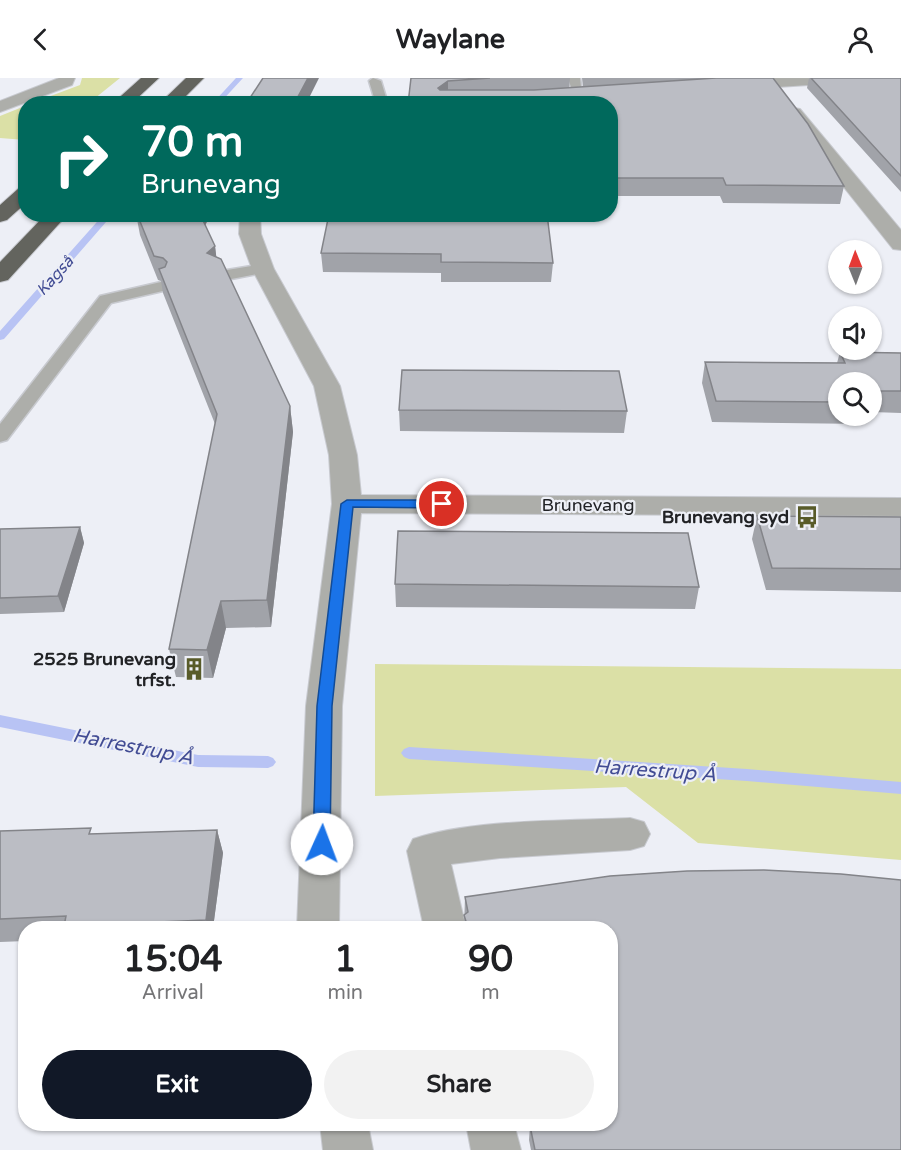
<!DOCTYPE html>
<html lang="en">
<head>
<meta charset="utf-8">
<style>
	:root { --surface:#fff; --page:#f2f2f2; --text:#202124; --muted:#757577; --accent:#111827 }
	body { margin:0; font-family:"Varela Round",sans-serif; background:var(--page); color:var(--text); height:100vh; display:flex; flex-direction:column; font-size:22px; white-space:nowrap }
	* { box-sizing:border-box; margin:0 }
	p { font-size:20px; color:var(--muted) }
	.icon { flex:none; width:33px; height:33px; fill:none; stroke:currentColor; stroke-width:2; stroke-linecap:round; stroke-linejoin:round }
	.map { position:relative; flex:1; overflow:hidden }
	.drawer { position:absolute; left:18px; top:843px; width:600px; height:210px; display:flex; flex-direction:column; background:var(--surface); border-radius:24px; box-shadow:0 2px 4px #0004 }
	.drawer>* { flex:none }
	.guide { position:absolute; left:18px; top:18px; width:600px; height:126px; border-radius:24px; box-shadow:0 2px 4px #0004; background:#00695c; color:#fff; overflow:hidden }
	.needle { width:39px; rotate:359deg }
	.tools { position:absolute; left:828px; top:162px; display:grid; gap:12px }
	.tools a { display:grid; place-items:center; width:54px; height:54px; border-radius:50%; background:var(--surface); box-shadow:0 2px 4px #0004; font-size:30px }
	.pin { position:absolute; display:grid; place-items:center; width:51px; height:51px; color:#fff; margin:-26px; border:3px solid #fff; border-radius:50%; box-shadow:0 2px 6px #0007 }
	.me { position:absolute; width:66px; margin:-33px; rotate:2deg; stroke-linejoin:round; filter:drop-shadow(0 0 4px #0008) }
	.turn { display:flex; align-items:center; gap:21px; height:126px; padding:0 24px; font-size:27px }
	.turn .icon { width:78px; height:78px; stroke-width:2.5 }
	.turn b { display:block; font-size:42px; line-height:51px }
	.eta { display:flex; justify-content:space-evenly; align-items:center; height:102px; text-align:center }
	.eta b { font-size:36px; font-weight:700; line-height:42px }
	.cta { display:flex; gap:12px; margin-top:auto; padding:12px 24px }
	.cta a { flex:1; height:69px; border-radius:36px; background:var(--accent); color:#fff; font-size:24px; font-weight:700; line-height:69px; text-align:center }
	.cta a+a { background:var(--page); color:var(--text) }
	header { display:flex; justify-content:space-between; align-items:center; height:78px; padding:0 24px; background:var(--surface); font-size:27px; font-weight:700 }
	.map>svg:first-child { display:block }
	.green { fill:#dbe0a6 }
	.lines { fill:none; stroke-linecap:round; stroke-linejoin:round }
	.stream { fill:#b8c3f4; fill-rule:evenodd }
	.lane-casing { stroke:#c8cad0; stroke-width:3 }
	.street-casing { stroke:#c8cad0; stroke-width:2 }
	.highway-casing { stroke:#c8cad0; stroke-width:2 }
	.lane { fill:#adaeaa; fill-rule:evenodd }
	.street { fill:#adaeaa; fill-rule:evenodd }
	.highway { fill:#63645e; fill-rule:evenodd }
	.wall { fill:#a1a3a9 }
	.shaded-wall { fill:#838489 }
	.building { fill:#bbbdc4; stroke:#838489; stroke-width:1.5 }
	.route { fill:#1a73e8; stroke:#114b97; stroke-width:1.5 }
	.labels { text-anchor:middle; dominant-baseline:central; stroke-width:4.5; stroke-linejoin:round; paint-order:stroke }
	.far-water-label { font-size:16px; font-style:italic; fill:#424c94; stroke:#edeff6 }
	.street-label { font-size:18px; fill:#212225; stroke:#edeff6 }
	.poi-label { font-size:18px; font-weight:bold; fill:#212225; stroke:#edeff6; text-anchor:end }
	.water-label { font-size:20px; font-style:italic; fill:#424c94; stroke:#edeff6 }
</style>
</head>
<body>
<header><svg class="icon" aria-label="back" viewBox="0 0 24 24"><path d="M15 5l-7 7 7 7"/></svg>Waylane<svg class="icon" aria-label="person" viewBox="0 0 24 24"><circle cx="12" cy="8" r="4"/><path d="M4 21q1-7 8-7t8 7"/></svg></header>
<div class="map">
<svg width="901" height="1072" viewBox="0 0 901 1072">
	<rect width="100%" height="100%" fill="#edeff6"/>
	<path class="green" d="M 82,0 L 120,0 L 89,25 L 32,25 L 80,7 Z
		M 25,28 L 25,62 L 0,60 L 0,38 Z
		M 375,586 L 901,591 L 901,782 L 698,765 L 626,709 L 375,718 Z"/>
	<g class="lines">
		<path class="stream" d="M 236,0 L 243,0 L 219,26 L 212,26 Z
			M 104,136 L 113,136 L 4,261 L 0,262 L 0,253 Z
			M 0,637 L 198,677 L 268,678 L 273,680 L 276,684 L 273,688 L 268,690 L 198,689 L 0,649 Z
			M 409,669 L 747,691 L 901,704 L 901,716 L 747,703 L 409,681 L 404,679 L 401,675 L 404,671 Z"/>
		<g class="lane-casing">
			<path id="lane" d="M 373,0 L 381,3 L 388,26 L 376,26 L 369,3 Z
				M 568,0 L 580,0 L 582,18 L 574,18 Z
				M 263,186 L 271,191 L 268,194 L 221,203 L 213,198 L 221,193 Z
				M 161,204 L 167,206 L 169,209 L 167,212 L 111,225 L 7,362 L 0,364 L 0,346 L 100,218 Z"/>
		</g>
		<g class="street-casing">
			<path id="street" d="M 59,0 L 75,0 L 72,7 L 0,34 L 0,23 Z
				M 762,0 L 848,0 L 840,5 L 731,12 L 723,7 L 731,2 Z
				M 794,30 L 800,31 L 901,152 L 901,172 L 893,171 L 788,39 L 785,35 L 788,31 Z
				M 240,136 L 260,136 L 261,156 L 274,191 L 340,308 L 357,377 L 361,417 L 901,420 L 901,438 L 361,435 L 342,628 L 339,850 L 297,850 L 306,628 L 332,426 L 329,377 L 314,308 L 252,191 L 239,156 Z
				M 630,740 L 644,744 L 650,756 L 644,768 L 630,772 L 500,780 L 451,786 L 466,850 L 424,850 L 407,773 L 413,761 C 472,741 566,743 630,740 Z
				M 320,1046 L 368,1046 L 373,1072 L 323,1072 Z
				M 466,1046 L 514,1046 L 521,1072 L 471,1072 Z"/>
		</g>
		<g class="highway-casing">
			<path id="highway" d="M 141,0 L 159,0 L 131,26 L 112,26 Z
				M 186,0 L 204,0 L 178,26 L 159,26 Z
				M 26,108 L 26,125 L 7,142 L 0,144 L 0,127 L 19,110 Z
				M 46,136 L 68,136 L 8,202 L 0,204 L 0,184 Z"/>
		</g>
		<use href="#lane" class="lane"/>
		<use href="#street" class="street"/>
		<use href="#highway" class="highway"/>
	</g>
	<path class="wall" d="M 411,0 L 570,0 L 569,10 L 583,9 L 582,0 L 773,0 L 844,108 L 840,126 L 723,125 L 720,118 L 613,118 L 610,105 L 610,26 L 408,26 Z
		M 809,0 L 901,0 L 901,114 L 807,10 Z
		M 136,136 L 211,136 L 205,148 L 215,168 L 216,179 L 290,328 L 293,354 L 271,549 L 226,550 L 213,600 L 176,599 L 169,571 L 215,346 L 163,215 L 161,203 L 158,202 L 140,157 Z
		M 329,136 L 553,185 L 551,204 L 441,204 L 441,195 L 323,194 L 321,175 Z
		M 840,274 L 901,275 L 901,335 L 872,334 L 872,304 L 838,304 L 838,338 L 868,338 L 866,346 L 712,344 L 702,305 L 705,284 L 837,285 Z
		M 399,332 L 627,333 L 624,355 L 400,353 Z
		M 757,438 L 901,439 L 901,514 L 766,512 L 752,461 Z
		M 80,449 L 84,465 L 64,534 L 0,536 L 0,451 Z
		M 395,506 L 699,509 L 695,531 L 396,529 Z
		M 217,752 L 223,775 L 213,850 L 26,850 L 26,863 L 0,864 L 0,753 L 93,756 Z
		M 764,792 L 841,796 L 901,802 L 901,1072 L 531,1072 L 529,1062 L 530,1048 L 549,1046 L 610,1046 L 610,850 L 464,850 L 465,819 L 610,798 L 687,793 Z"/>
	<path class="shaded-wall" d="M 308,0 L 319,0 L 306,26 L 294,26 Z
		M 448,3 L 448,19 L 438,10 Z
		M 198,136 L 211,136 L 201,154 Z
		M 215,168 L 218,192 L 207,175 Z
		M 290,328 L 293,354 L 271,549 L 267,522 Z
		M 80,449 L 84,465 L 64,534 L 58,518 Z
		M 221,523 L 226,550 L 213,600 L 207,572 Z
		M 217,752 L 223,775 L 213,850 L 208,850 L 206,842 Z"/>
	<path class="building" d="M 263,0 L 308,0 L 294,26 L 246,26 Z
		M 411,0 L 490,0 L 448,3 L 438,10 L 440,12 L 534,12 L 716,0 L 773,0 L 808,46 L 844,108 L 726,107 L 723,100 L 615,100 L 610,80 L 610,26 L 408,26 Z
		M 811,0 L 901,0 L 901,98 Z
		M 137,136 L 200,136 L 215,168 L 207,175 L 221,181 L 290,328 L 267,522 L 221,523 L 207,572 L 169,571 L 217,336 L 159,191 L 165,189 L 167,184 L 163,180 L 154,178 Z
		M 329,136 L 547,136 L 553,185 L 441,184 L 441,176 L 321,175 Z
		M 840,274 L 901,275 L 901,313 L 872,313 L 872,304 L 838,304 L 838,324 L 716,323 L 705,284 L 845,285 Z
		M 402,292 L 619,293 L 627,333 L 399,332 Z
		M 757,438 L 901,439 L 901,491 L 772,490 Z
		M 80,449 L 58,518 L 0,520 L 0,451 Z
		M 398,453 L 688,455 L 699,509 L 395,506 Z
		M 91,750 L 89,756 L 217,752 L 206,842 L 64,848 L 66,838 L 0,841 L 0,753 Z
		M 764,792 L 841,796 L 901,802 L 901,1072 L 535,1072 L 530,1048 L 551,1046 L 610,1046 L 610,850 L 468,850 L 464,837 L 468,834 L 465,819 L 610,798 L 687,793 Z"/>
	<path class="route" d="M 347,422 L 442,422 L 448,426 L 442,430 L 353,429 L 332,628 L 330,766 L 327,771 L 316,771 L 313,766 L 317,628 L 341,426 Z"/>
	<defs>
		<g id="bus-bare" transform="scale(1.8)"><path d="M-5-6H5V4H4V6H2V4H-2V6H-4V4H-5ZM-3.5-4V0h7V-4ZM-3.5 1.2v1.5H-2V1.2ZM2 1.2v1.5H3.5V1.2Z" fill="#585b29" stroke="#edeff6" stroke-width="2.5" paint-order="stroke"/></g>
		<g id="building-bare" transform="scale(1.8)"><path d="M-4-6H4V6H1V3H-1V6H-4ZM-2.5-4.3h1.7v1.8h-1.7ZM.8-4.3h1.7v1.8H.8ZM-2.5-1h1.7V.8h-1.7ZM.8-1h1.7V.8H.8Z" fill="#585b29" stroke="#edeff6" stroke-width="2.5" paint-order="stroke"/></g>
	</defs>
	<g fill-rule="evenodd">
		<use href="#bus-bare" x="807" y="439"/>
		<use href="#building-bare" x="194" y="591"/>
	</g>
	<g class="labels">
		<g class="far-water-label">
			<text transform="translate(55 198) rotate(-48)">Kagså</text>
		</g>
		<g class="street-label">
			<text x="588" y="427">Brunevang</text>
		</g>
		<g class="poi-label">
			<text x="789" y="439">Brunevang syd</text>
			<text x="176" y="581">2525 Brunevang<tspan x="176" dy="21">trfst.</tspan></text>
		</g>
		<g class="water-label">
			<text transform="translate(133 669) rotate(11)">Harrestrup Å</text>
			<text transform="translate(655 693) rotate(4)">Harrestrup Å</text>
		</g>
	</g>
</svg>
<div class="tools">
<a><svg class="needle" viewBox="-14 -14 28 28"><path d="M0-13l5 13h-10z" fill="#e53935"/><path d="M0 13l5-13h-10z" fill="#757577"/></svg></a>
<a><svg class="icon" aria-label="sound" viewBox="0 0 24 24"><path d="M4 9h4l5-4v14l-5-4H4zM17 9q2 3 0 6"/></svg></a>
<a><svg class="icon" aria-label="search" viewBox="0 0 24 24"><circle cx="10" cy="10" r="6"/><path d="M15 15l6 6"/></svg></a>
</div>
<div class="pin" style="left:442px;top:426px;background:#d93025"><svg class="icon" aria-label="arrive" viewBox="0 0 24 24"><path d="M6 21V4h12l-3 4 3 4H6"/></svg></div>
<svg class="me" style="left:322px;top:766px" viewBox="-20 -20 40 40"><circle r="19" fill="#fff"/><path d="M0-13L10 11 0 6-10 11z" fill="#1a73e8"/></svg>
<div class="guide">
<div class="turn"><svg class="icon" aria-label="right" viewBox="0 0 24 24"><path d="M7 20v-9h11M14 6l5 5-5 5"/></svg><div><b>70 m</b>Brunevang</div></div>
</div>
<section class="drawer">
<div class="eta">
<div><b>15:04</b><p>Arrival</p></div>
<div><b>1</b><p>min</p></div>
<div><b>90</b><p>m</p></div>
</div>
<div class="cta"><a>Exit</a><a>Share</a></div>
</section>
</div>
</body>
</html>
